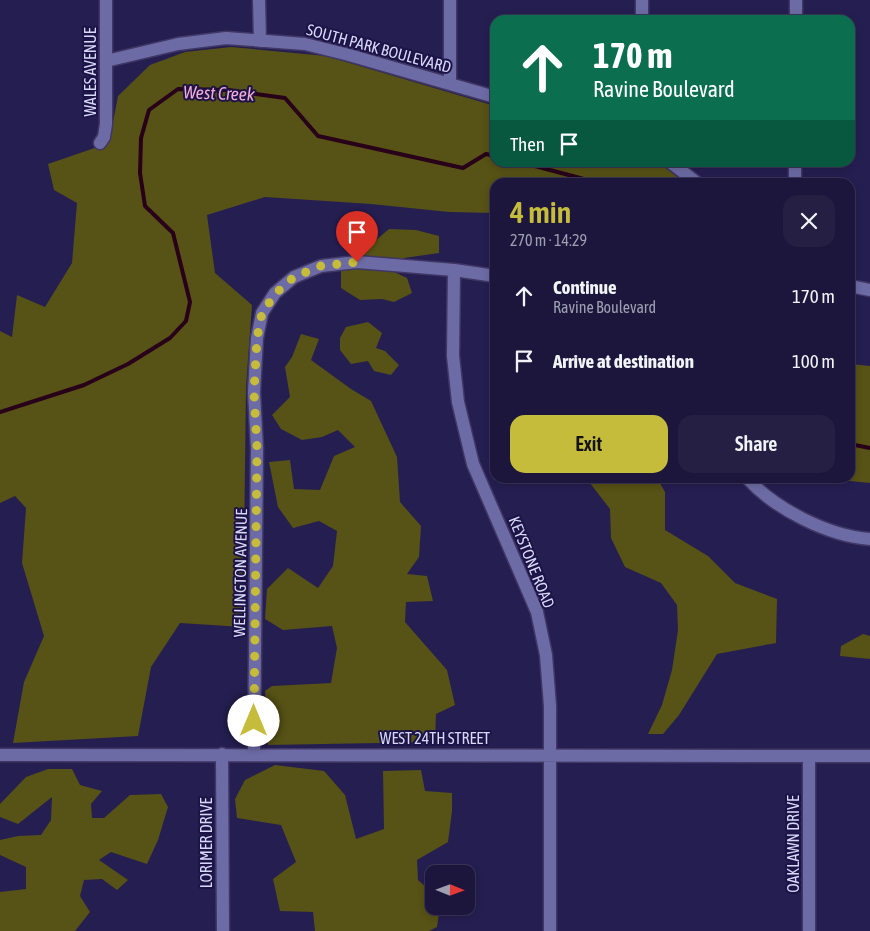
<!DOCTYPE html>
<html lang="en">
<head>
<meta charset="utf-8">
<style>
	:root { --surface:#1c163d; --page:#251f44; --text:#f1f3f6; --muted:#a09fb0; --line:#3a3557; --accent:#c6bc3c }
	body { margin:0; font-family:"Asap Condensed",sans-serif; background:var(--page); color:var(--text); height:100vh; display:flex; flex-direction:column; font-size:19px; white-space:nowrap }
	* { box-sizing:border-box; margin:0 }
	p { font-size:16px; color:var(--muted) }
	.icon { flex:none; width:28px; height:28px; fill:none; stroke:currentColor; stroke-width:2; stroke-linecap:round; stroke-linejoin:round }
	.map { position:relative; flex:1; overflow:hidden }
	.drawer { position:absolute; left:490px; top:178px; width:365px; height:305px; display:flex; flex-direction:column; background:var(--surface); border-radius:15px; box-shadow:0 2px 8px #0003,0 0 0 1px var(--line) }
	.drawer>* { flex:none }
	.top-card { position:absolute; left:490px; top:15px; width:365px; height:152px; border-radius:15px; box-shadow:0 2px 8px #0003,0 0 0 1px var(--line); background:#0b6e4f; color:#fff; overflow:hidden }
	.needle { width:32px; rotate:91deg }
	.controls { position:absolute; left:425px; top:865px; display:grid; gap:10px }
	.controls a { display:grid; place-items:center; width:50px; height:50px; border-radius:10px; background:var(--surface); box-shadow:0 2px 8px #0003,0 0 0 1px var(--line); font-size:25px }
	.pin { position:absolute; display:grid; place-items:center; width:42px; height:42px; color:#fff; margin:-51px -21px; border-radius:50% 50% 50% 0; rotate:-45deg; box-shadow:0 0 5px #0007 }
	.pin .icon { rotate:45deg }
	.me { position:absolute; width:55px; margin:-28px; rotate:0deg; stroke-linejoin:round; filter:drop-shadow(0 0 4px #0008) }
	.turn { display:flex; align-items:center; gap:18px; height:105px; padding:0 20px; font-size:22px }
	.turn .icon { width:65px; height:65px; stroke-width:2.5 }
	.turn b { display:block; font-size:35px; line-height:42px }
	.then { display:flex; align-items:center; height:48px; padding:0 20px; background:#0003; gap:10px; font-size:19px }
	.round { display:grid; place-items:center; flex:none; width:52px; height:52px; border-radius:15px; background:var(--page) }
	.headline { display:flex; align-items:center; justify-content:space-between; height:85px; padding:0 20px }
	h1 { font-size:30px; font-weight:600; line-height:38px; color:var(--accent) }
	.cta { display:flex; gap:10px; margin-top:auto; padding:10px 20px }
	.cta a { flex:1; height:58px; border-radius:15px; background:var(--accent); color:#111; font-size:20px; font-weight:600; line-height:58px; text-align:center }
	.cta a+a { background:var(--page); color:var(--text) }
	ul { padding:0; list-style:none }
	li { display:flex; align-items:center; gap:15px; height:65px; padding:0 20px }
	li div { flex:1 }
	li b { display:block; font-size:19px }
	li em { font-style:normal }
	.map>svg:first-child { display:block }
	.forest { fill:#575215 }
	.lines { fill:none; stroke-linecap:round; stroke-linejoin:round }
	.stream { stroke:#28001a; stroke-width:4 }
	.street-casing { stroke:#403764; stroke-width:15 }
	.street { stroke:#6d6ba5; stroke-width:12 }
	.route { stroke:#c6bc3c; stroke-width:9; stroke-dasharray:0 16.2 }
	.labels { text-anchor:middle; dominant-baseline:central; stroke-width:4; stroke-linejoin:round; paint-order:stroke }
	.street-label { font-size:16px; fill:#d8d9fa; stroke:#1c1346 }
	.water-label { font-size:18px; font-style:italic; fill:#f3acd4; stroke:#1c1346 }
</style>
</head>
<body>
<div class="map">
<svg width="870" height="931" viewBox="0 0 870 931">
	<rect width="100%" height="100%" fill="#251e51"/>
	<path class="forest" d="M 231,47 L 326,56 L 495,106 L 495,162 L 659,163 L 684,182 L 495,182 L 495,213 L 449,212 L 371,204 L 265,197 L 207,215 L 215,273 L 252,305 L 246,387 L 243,627 L 180,623 L 151,667 L 138,736 L 13,743 L 24,682 L 44,636 L 22,563 L 26,508 L 15,496 L 0,503 L 0,331 L 12,337 L 17,295 L 45,307 L 72,263 L 77,203 L 54,190 L 48,164 L 109,143 L 118,96 L 150,65 L 185,52 Z
		M 389,229 L 416,230 L 439,236 L 439,253 L 404,258 L 392,271 L 407,278 L 412,293 L 394,302 L 382,299 L 360,300 L 341,288 L 341,270 Z
		M 368,322 L 382,333 L 376,348 L 385,351 L 399,365 L 391,375 L 374,371 L 368,361 L 351,364 L 340,350 L 340,338 L 346,327 Z
		M 301,334 L 319,339 L 311,360 L 351,389 L 371,401 L 397,457 L 400,502 L 421,526 L 419,557 L 407,574 L 427,576 L 433,601 L 406,602 L 405,622 L 447,670 L 455,705 L 436,714 L 435,742 L 268,745 L 265,691 L 272,686 L 331,683 L 337,648 L 332,626 L 283,630 L 265,619 L 267,589 L 288,568 L 318,588 L 333,566 L 337,531 L 319,521 L 293,528 L 278,507 L 269,462 L 290,460 L 294,489 L 320,490 L 334,456 L 355,447 L 338,430 L 322,437 L 302,440 L 281,429 L 272,415 L 290,397 L 285,367 L 292,357 Z
		M 850,364 L 870,366 L 870,483 L 840,480 L 835,478 L 850,478 Z
		M 586,478 L 657,478 L 665,492 L 665,530 L 708,556 L 735,583 L 777,599 L 776,643 L 717,654 L 679,715 L 663,734 L 648,734 L 662,705 L 672,670 L 678,630 L 677,605 L 661,583 L 625,567 L 611,538 L 610,509 Z
		M 863,634 L 870,636 L 870,659 L 840,656 L 841,646 Z
		M 275,765 L 324,771 L 345,795 L 356,839 L 384,829 L 383,771 L 421,770 L 425,791 L 452,793 L 452,811 L 448,842 L 417,860 L 418,880 L 434,894 L 434,906 L 440,906 L 437,927 L 429,931 L 315,931 L 313,912 L 280,911 L 273,879 L 296,862 L 281,825 L 237,818 L 235,799 L 245,780 Z
		M 48,769 L 72,769 L 80,785 L 102,791 L 91,804 L 92,818 L 104,818 L 130,795 L 161,794 L 168,807 L 158,840 L 147,864 L 111,852 L 99,860 L 128,880 L 117,890 L 102,879 L 84,880 L 80,896 L 90,912 L 75,931 L 0,931 L 0,892 L 26,889 L 26,867 L 0,855 L 0,840 L 18,836 L 41,835 L 51,820 L 52,797 L 18,824 L 0,817 L 0,804 L 26,777 Z"/>
	<g class="lines">
		<path class="stream" d="M 520,162 L 595,182
			M 0,412 L 84,385 L 128,364 L 170,338 L 186,321 L 190,302 L 173,233 L 145,206 L 140,173 L 141,138 L 149,110 L 178,89 L 228,90 L 285,98 L 318,136 L 463,168 L 486,154 L 495,156
			M 850,444 L 870,448"/>
		<g class="street-casing">
			<path id="street" d="M 259,0 L 260,41
				M 450,0 L 450,83
				M 642,20 L 642,0
				M 796,20 L 796,0
				M 106,61 L 178,44 L 226,38 L 305,44 L 349,55 L 495,97
				M 100,143 L 104,137 L 106,124 L 106,0
				M 670,162 L 696,182
				M 795,182 L 795,162
				M 454,270 L 453,356 L 458,402 L 473,464 L 537,612 L 546,655 L 550,706 L 550,931
				M 850,286 L 870,290
				M 747,478 C 775,509 828,536 870,539
				M 222,754 L 223,931
				M 254,754 L 257,448 L 254,392 L 257,338 L 262,313 L 275,293 L 294,277 L 321,266 L 357,262 L 454,270 L 495,276
				M 0,755 L 870,756
				M 809,756 L 809,931"/>
		</g>
		<use href="#street" class="street"/>
	</g>
	<g class="lines">
		<path class="route" d="M 254,721 L 257,448 L 254,392 L 257,338 L 262,313 L 276,293 L 294,277 L 321,266 L 357,262"/>
	</g>
	<g class="labels">
		<g class="street-label">
			<text transform="translate(379 48) rotate(15)">SOUTH PARK BOULEVARD</text>
			<text transform="translate(90 72) rotate(-90)">WALES AVENUE</text>
			<text transform="translate(532 562) rotate(68)">KEYSTONE ROAD</text>
			<text transform="translate(240 573) rotate(-89)">WELLINGTON AVENUE</text>
			<text x="435" y="738">WEST 24TH STREET</text>
			<text transform="translate(206 843) rotate(-90)">LORIMER DRIVE</text>
			<text transform="translate(793 844) rotate(-90)">OAKLAWN DRIVE</text>
		</g>
		<g class="water-label">
			<text transform="translate(219 93) rotate(2)">West Creek</text>
		</g>
	</g>
</svg>
<div class="controls">
<a><svg class="needle" viewBox="-14 -14 28 28"><path d="M0-13l5 13h-10z" fill="#e53935"/><path d="M0 13l5-13h-10z" fill="#a09fb0"/></svg></a>
</div>
<div class="pin" style="left:357px;top:262px;background:#d93025"><svg class="icon" aria-label="arrive" viewBox="0 0 24 24"><path d="M6 21V4h12l-3 4 3 4H6"/></svg></div>
<svg class="me" style="left:254px;top:721px" viewBox="-20 -20 40 40"><circle r="19" fill="#fff"/><path d="M0-13L10 11 0 6-10 11z" fill="#c6bc3c"/></svg>
<div class="top-card">
<div class="turn"><svg class="icon" aria-label="ahead" viewBox="0 0 24 24"><path d="M12 20V5M6 11l6-6 6 6"/></svg><div><b>170 m</b>Ravine Boulevard</div></div>
<div class="then">Then<svg class="icon" aria-label="arrive" viewBox="0 0 24 24"><path d="M6 21V4h12l-3 4 3 4H6"/></svg></div>
</div>
<section class="drawer">
<div class="headline"><div><h1>4 min</h1><p>270 m · 14:29</p></div><a class="round"><svg class="icon" aria-label="close" viewBox="0 0 24 24"><path d="M6 6l12 12M18 6L6 18"/></svg></a></div>
<ul>
<li><svg class="icon" aria-label="ahead" viewBox="0 0 24 24"><path d="M12 20V5M6 11l6-6 6 6"/></svg><div><b>Continue</b><p>Ravine Boulevard</p></div><em>170 m</em></li>
<li><svg class="icon" aria-label="arrive" viewBox="0 0 24 24"><path d="M6 21V4h12l-3 4 3 4H6"/></svg><div><b>Arrive at destination</b></div><em>100 m</em></li>
</ul>
<div class="cta"><a>Exit</a><a>Share</a></div>
</section>
</div>
</body>
</html>
